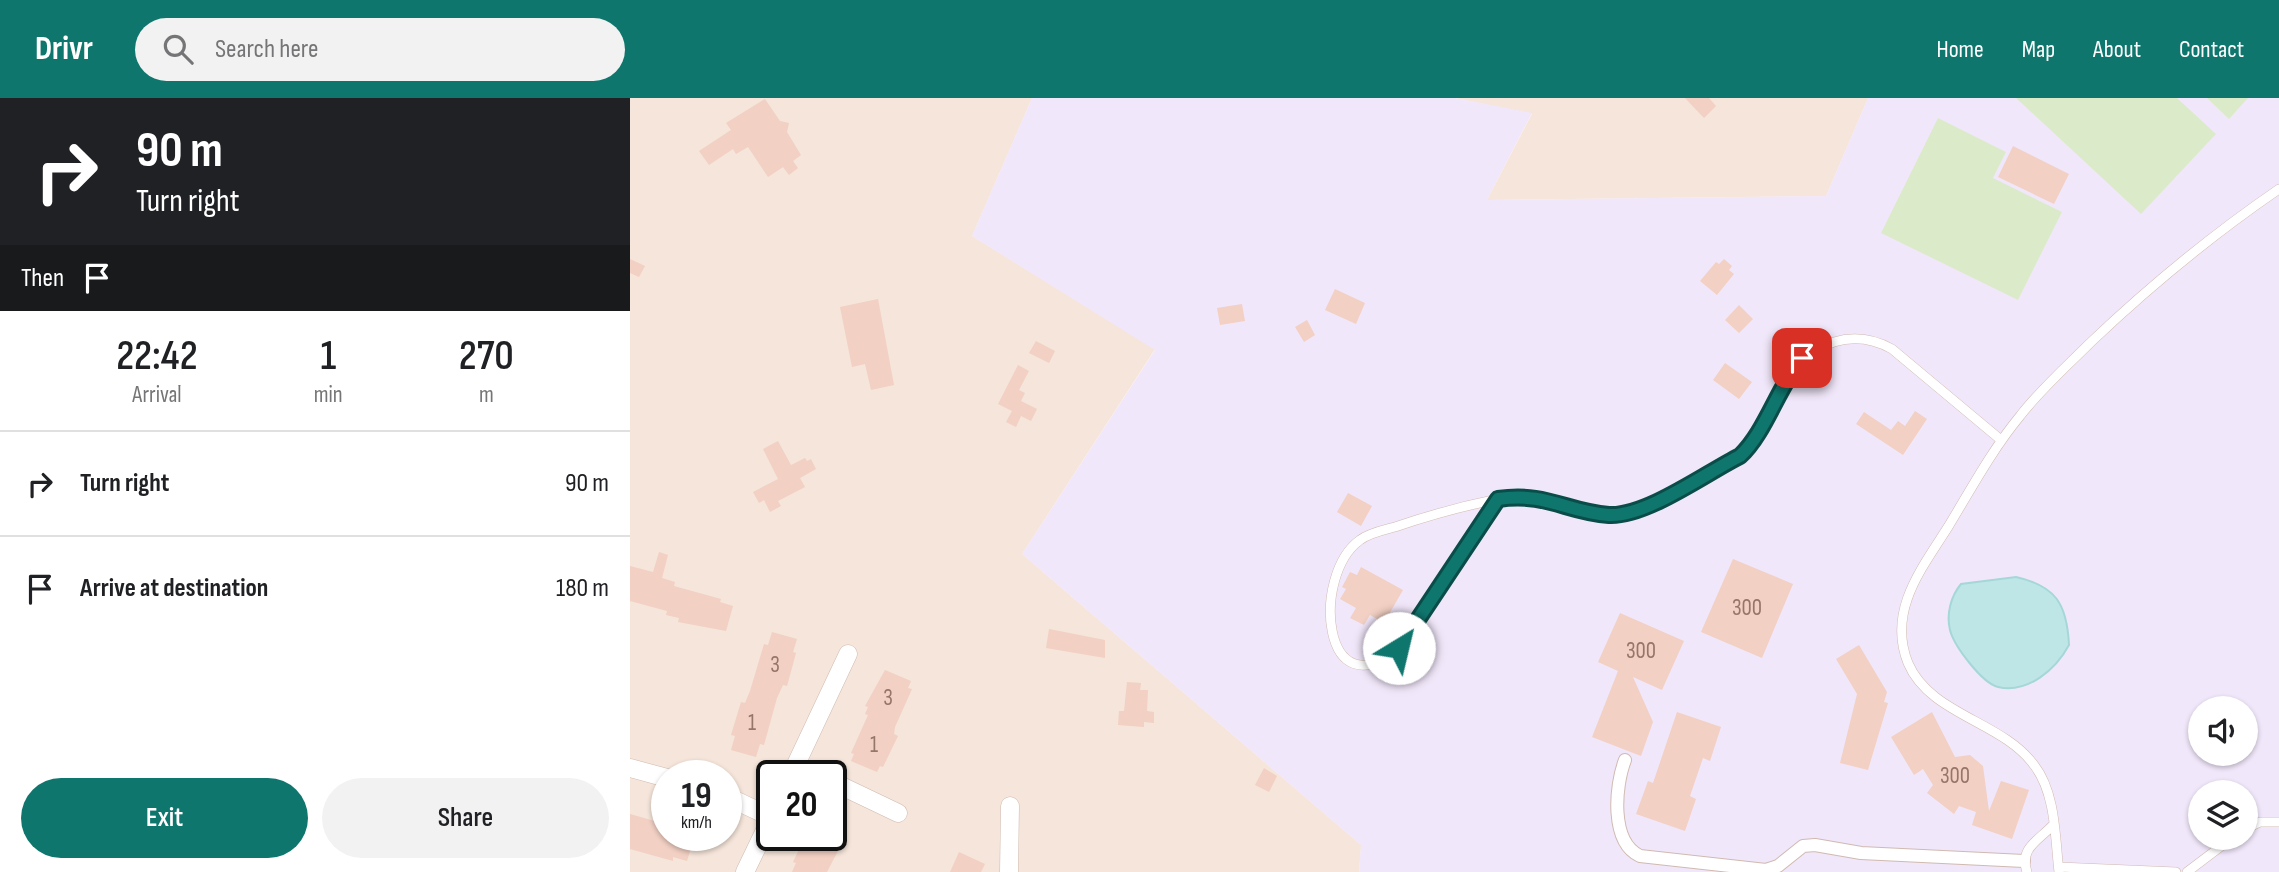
<!DOCTYPE html>
<html lang="en">
<head>
<meta charset="utf-8">
<style>
	:root { --surface:#fff; --page:#f2f2f2; --text:#202124; --muted:#757577; --line:#e0e0e0; --accent:#0f766e }
	body { margin:0; font-family:"Sofia Sans Condensed",sans-serif; background:var(--page); color:var(--text); height:100vh; display:flex; flex-direction:column; font-size:26px; white-space:nowrap }
	* { box-sizing:border-box; margin:0 }
	p { font-size:23px; color:var(--muted) }
	.icon { flex:none; width:38px; height:38px; fill:none; stroke:currentColor; stroke-width:2; stroke-linecap:round; stroke-linejoin:round }
	.map { position:relative; flex:1; overflow:hidden }
	.sheet { display:flex; flex-direction:column; background:var(--surface); width:630px }
	.sheet>* { flex:none }
	.hud { background:#202124; color:#fff; overflow:hidden }
	.controls { position:absolute; left:1558px; top:598px; display:grid; gap:14px }
	.controls a { display:grid; place-items:center; width:70px; height:70px; border-radius:50%; background:var(--surface); box-shadow:0 2px 5px #0004; font-size:35px }
	.speed { position:absolute; left:21px; top:662px; display:flex; gap:14px; font-size:35px; font-weight:700; text-align:center }
	.speed>* { display:grid; place-content:center; width:91px; height:91px; border-radius:50%; background:var(--surface); box-shadow:0 2px 5px #0004; line-height:1 }
	.speed small { font-size:18px; font-weight:400 }
	.speed .limit { border:4px solid #111; border-radius:10px; background:#fff; color:#111 }
	.pin { position:absolute; display:grid; place-items:center; width:60px; height:60px; color:#fff; margin:-30px; border-radius:14px; box-shadow:0 4px 10px #0006 }
	.me { position:absolute; width:77px; margin:-38px; rotate:36deg; stroke-linejoin:round; filter:drop-shadow(0 0 5px #0008) }
	.turn { display:flex; align-items:center; gap:24px; height:147px; padding:0 21px; font-size:32px }
	.turn .icon { width:91px; height:91px; stroke-width:2.5 }
	.turn b { display:block; font-size:49px; line-height:60px }
	.then { display:flex; align-items:center; height:66px; padding:0 21px; background:#0003; gap:14px; font-size:26px }
	.eta { display:flex; justify-content:space-evenly; align-items:center; height:119px; text-align:center }
	.eta b { font-size:42px; font-weight:600; line-height:49px }
	.action { display:flex; gap:14px; margin-top:auto; padding:14px 21px }
	.action a { flex:1; height:80px; border-radius:42px; background:var(--accent); color:#fff; font-size:28px; font-weight:600; line-height:80px; text-align:center }
	.action a+a { background:var(--page); color:var(--text) }
	ul { padding:0; list-style:none }
	li { display:flex; align-items:center; gap:21px; height:105px; padding:0 21px; border-top:2px solid var(--line) }
	li div { flex:1 }
	li b { display:block; font-size:26px }
	li em { font-style:normal }
	header { display:flex; align-items:center; gap:42px; box-sizing:border-box; height:98px; padding:0 35px; background:var(--accent); color:#fff }
	header strong { font-size:33px }
	nav { display:flex; gap:38px; margin-inline-start:auto; font-size:24px }
	.search { width:490px; height:63px; background:var(--page); display:flex; align-items:center; gap:18px; box-sizing:border-box; padding:0 24px; border-radius:38px; color:var(--muted); font-size:26px }
	main { display:flex; flex:1; min-height:0 }
	.map>svg:first-child { display:block }
	.residential { fill:#f5e5da; fill-rule:evenodd }
	.education { fill:#f1e7fa; fill-rule:evenodd }
	.green { fill:#dbebc9 }
	.water { fill:#bfe6e7; stroke:#a5d7d9; stroke-width:2 }
	.building { fill:#f2d0c3 }
	.lines { fill:none; stroke-linecap:round; stroke-linejoin:round }
	.service-casing { stroke:#d0bab0; stroke-width:10 }
	.pedestrian-casing { stroke:#d0bab0; stroke-width:14 }
	.minor-casing { stroke:#d0bab0; stroke-width:19 }
	.service { stroke:#fff; stroke-width:9 }
	.pedestrian { stroke:#fff; stroke-width:12 }
	.minor { stroke:#fff; stroke-width:18 }
	.route-casing { stroke:#0a4d48; stroke-width:18 }
	.route { stroke:#0f766e; stroke-width:12 }
	.labels { text-anchor:middle; dominant-baseline:central; stroke-width:5; stroke-linejoin:round; paint-order:stroke }
	.number-label { font-size:23px; fill:#97766a }
</style>
</head>
<body>
<header>
<strong>Drivr</strong>
<div class="search"><svg class="icon" aria-label="search" viewBox="0 0 24 24"><circle cx="10" cy="10" r="6"/><path d="M15 15l6 6"/></svg>Search here</div>
<nav><a>Home</a><a>Map</a><a>About</a><a>Contact</a></nav>
</header>
<main>
<section class="sheet">
<div class="hud">
<div class="turn"><svg class="icon" aria-label="right" viewBox="0 0 24 24"><path d="M7 20v-9h11M14 6l5 5-5 5"/></svg><div><b>90 m</b>Turn right</div></div>
<div class="then">Then<svg class="icon" aria-label="arrive" viewBox="0 0 24 24"><path d="M6 21V4h12l-3 4 3 4H6"/></svg></div>
</div>
<div class="eta">
<div><b>22:42</b><p>Arrival</p></div>
<div><b>1</b><p>min</p></div>
<div><b>270</b><p>m</p></div>
</div>
<ul>
<li><svg class="icon" aria-label="right" viewBox="0 0 24 24"><path d="M7 20v-9h11M14 6l5 5-5 5"/></svg><div><b>Turn right</b></div><em>90 m</em></li>
<li><svg class="icon" aria-label="arrive" viewBox="0 0 24 24"><path d="M6 21V4h12l-3 4 3 4H6"/></svg><div><b>Arrive at destination</b></div><em>180 m</em></li>
</ul>
<div class="action"><a>Exit</a><a>Share</a></div>
</section>
<div class="map">
<svg width="1649" height="774" viewBox="0 0 1649 774">
	<rect width="100%" height="100%" fill="#fdf4eb"/>
	<path class="residential" d="M 0,0 L 402,0 L 342,138 L 525,251 L 392,456 L 731,747 L 729,774 L 0,774 ZM 37,677 L 96,677 L 96,737 L 37,737 ZM 142,677 L 201,677 L 201,737 L 142,737 Z
		M 825,0 L 1238,0 L 1196,98 L 857,102 L 902,16 Z"/>
	<path class="education" d="M 402,0 L 825,0 L 902,15 L 857,102 L 1196,98 L 1238,0 L 1649,0 L 1649,774 L 729,774 L 731,747 L 392,456 L 525,252 L 342,138 ZM 1570,611 L 1615,611 L 1615,656 L 1570,656 ZM 1570,695 L 1615,695 L 1615,740 L 1570,740 Z"/>
	<path class="green" d="M 1386,0 L 1547,0 L 1586,36 L 1511,116 Z
		M 1577,0 L 1618,0 L 1599,21 Z
		M 1308,20 L 1376,54 L 1363,80 L 1432,114 L 1388,202 L 1251,135 Z"/>
	<path class="water" d="M 1386,479 C 1426,488 1437,506 1439,547 C 1426,571 1398,596 1368,589 C 1352,585 1324,548 1320,532 C 1316,516 1321,498 1331,486 Z"/>
	<path class="building" d="M 1055,0 L 1079,0 L 1086,8 L 1074,20 Z
		M 135,1 L 150,23 L 159,25 L 157,34 L 171,57 L 163,63 L 168,70 L 159,77 L 153,69 L 138,79 L 118,49 L 106,56 L 103,51 L 79,67 L 69,53 L 101,32 L 96,25 Z
		M 1383,48 L 1439,76 L 1424,106 L 1368,79 Z
		M 0,161 L 15,168 L 9,179 L 0,175 Z
		M 1094,161 L 1102,168 L 1099,172 L 1104,176 L 1087,197 L 1070,183 L 1086,164 L 1089,166 Z
		M 705,191 L 735,205 L 726,226 L 695,212 Z
		M 248,201 L 264,287 L 241,292 L 235,266 L 222,269 L 210,209 Z
		M 612,206 L 615,223 L 590,227 L 587,210 Z
		M 1109,207 L 1123,221 L 1109,235 L 1095,222 Z
		M 677,222 L 685,237 L 674,244 L 665,229 Z
		M 406,243 L 425,253 L 419,265 L 399,255 Z
		M 1095,265 L 1122,284 L 1109,301 L 1083,282 Z
		M 388,267 L 399,273 L 389,292 L 395,295 L 391,303 L 407,311 L 401,323 L 391,318 L 386,329 L 376,324 L 382,313 L 368,306 Z
		M 1285,313 L 1297,321 L 1273,357 L 1226,326 L 1234,314 L 1261,332 L 1268,323 L 1275,328 Z
		M 148,343 L 161,367 L 175,360 L 177,363 L 181,361 L 186,371 L 170,380 L 175,389 L 148,403 L 151,408 L 140,414 L 134,402 L 129,405 L 123,394 L 148,381 L 133,351 Z
		M 718,395 L 742,408 L 731,428 L 707,414 Z
		M 29,454 L 38,457 L 32,480 L 45,484 L 44,488 L 91,501 L 90,504 L 103,508 L 96,533 L 48,524 L 49,520 L 36,517 L 37,513 L 0,503 L 0,468 L 23,474 Z
		M 1103,461 L 1163,486 L 1132,560 L 1071,534 Z
		M 731,469 L 773,492 L 754,525 L 740,517 L 734,527 L 720,520 L 726,510 L 710,501 L 716,491 L 712,489 L 720,474 L 727,477 Z
		M 990,515 L 1054,543 L 1032,592 L 1003,579 L 1023,624 L 1011,658 L 962,639 L 988,573 L 968,564 Z
		M 419,531 L 475,542 L 475,560 L 416,550 Z
		M 142,534 L 167,541 L 163,554 L 166,555 L 157,588 L 153,587 L 147,600 L 134,647 L 130,646 L 126,659 L 101,652 L 105,638 L 101,637 L 111,604 L 115,605 L 120,593 L 134,546 L 138,547 Z
		M 1229,547 L 1257,594 L 1254,604 L 1258,605 L 1238,672 L 1210,665 L 1227,596 L 1206,561 Z
		M 255,572 L 281,583 L 278,590 L 282,591 L 265,629 L 264,636 L 268,638 L 253,669 L 250,668 L 247,674 L 221,663 L 224,656 L 221,655 L 238,617 L 235,616 L 238,609 L 235,608 Z
		M 497,584 L 511,585 L 510,592 L 518,592 L 517,613 L 524,614 L 524,625 L 514,624 L 514,629 L 488,627 L 489,613 L 494,613 Z
		M 1047,614 L 1091,629 L 1080,663 L 1073,660 L 1060,698 L 1066,701 L 1055,733 L 1006,716 L 1018,683 L 1023,685 Z
		M 1302,614 L 1325,659 L 1340,657 L 1353,668 L 1359,713 L 1371,683 L 1399,692 L 1382,741 L 1342,727 L 1346,714 L 1329,708 L 1324,716 L 1297,695 L 1303,687 L 1293,671 L 1284,677 L 1261,639 Z
		M 634,670 L 647,678 L 639,694 L 625,687 Z
		M 0,716 L 28,724 L 27,727 L 37,730 L 37,737 L 65,737 L 57,763 L 43,759 L 43,763 L 0,751 Z
		M 201,724 L 214,730 L 207,745 L 211,747 L 197,774 L 162,774 L 166,765 L 163,764 L 176,737 L 201,737 Z
		M 329,754 L 355,766 L 351,774 L 320,774 Z"/>
	<g class="lines">
		<g class="service-casing">
			<path id="service" d="M 868,401 C 833,408 800,417 765,429 C 754,432 739,435 730,442 C 681,477 692,615 769,550 L 868,401 C 918,394 936,414 979,417 C 1016,419 1076,375 1110,358 C 1151,320 1139,266 1204,244 C 1224,238 1244,241 1262,251 L 1371,342
				M 1615,731 L 1630,724 L 1649,724
				M 1429,769 L 1546,774
				M 1397,774 C 1389,750 1408,743 1423,727
				M 1429,774 C 1425,740 1426,695 1404,667 C 1372,623 1300,617 1278,565 C 1257,513 1292,470 1318,429 C 1341,391 1362,352 1390,318 C 1411,291 1436,269 1460,245 C 1522,186 1579,139 1649,91
				M 1557,774 L 1602,740"/>
		</g>
		<g class="pedestrian-casing">
			<path id="pedestrian" d="M 995,662 C 985,688 980,744 1010,758 L 1136,772 L 1148,768 L 1173,748 L 1185,747 L 1231,755 L 1394,763"/>
		</g>
		<g class="minor-casing">
			<path id="minor" d="M 166,667 L 188,677
				M 0,670 L 37,680
				M 161,677 L 218,556
				M 201,683 L 268,715
				M 96,698 L 141,719
				M 115,774 L 142,718
				M 379,774 L 380,708"/>
		</g>
		<use href="#service" class="service"/>
		<use href="#pedestrian" class="pedestrian"/>
		<use href="#minor" class="minor"/>
	</g>
	<g class="lines">
		<g class="route-casing">
			<path id="route" d="M 769,550 L 868,401 C 917,394 936,414 979,417 C 1016,419 1076,375 1110,358 C 1135,335 1148,289 1172,260"/>
		</g>
		<use href="#route" class="route"/>
	</g>
	<g class="labels">
		<g class="number-label">
			<text x="1117" y="510">300</text>
			<text x="1011" y="553">300</text>
			<text x="145" y="567">3</text>
			<text x="258" y="600">3</text>
			<text x="122" y="625">1</text>
			<text x="244" y="647">1</text>
			<text x="1325" y="678">300</text>
		</g>
	</g>
</svg>
<div class="controls">
<a><svg class="icon" aria-label="sound" viewBox="0 0 24 24"><path d="M4 9h4l5-4v14l-5-4H4zM17 9q2 3 0 6"/></svg></a>
<a><svg class="icon" aria-label="layers" viewBox="0 0 24 24"><path d="M12 4l9 5-9 5-9-5zM3 14l9 5 9-5"/></svg></a>
</div>
<div class="speed"><div>19<small>km/h</small></div><div class="limit">20</div></div>
<div class="pin" style="left:1172px;top:260px;background:#d93025"><svg class="icon" aria-label="arrive" viewBox="0 0 24 24"><path d="M6 21V4h12l-3 4 3 4H6"/></svg></div>
<svg class="me" style="left:769px;top:550px" viewBox="-20 -20 40 40"><circle r="19" fill="#fff"/><path d="M0-13L10 11 0 6-10 11z" fill="#0f766e"/></svg>
</div>
</main>
</body>
</html>
